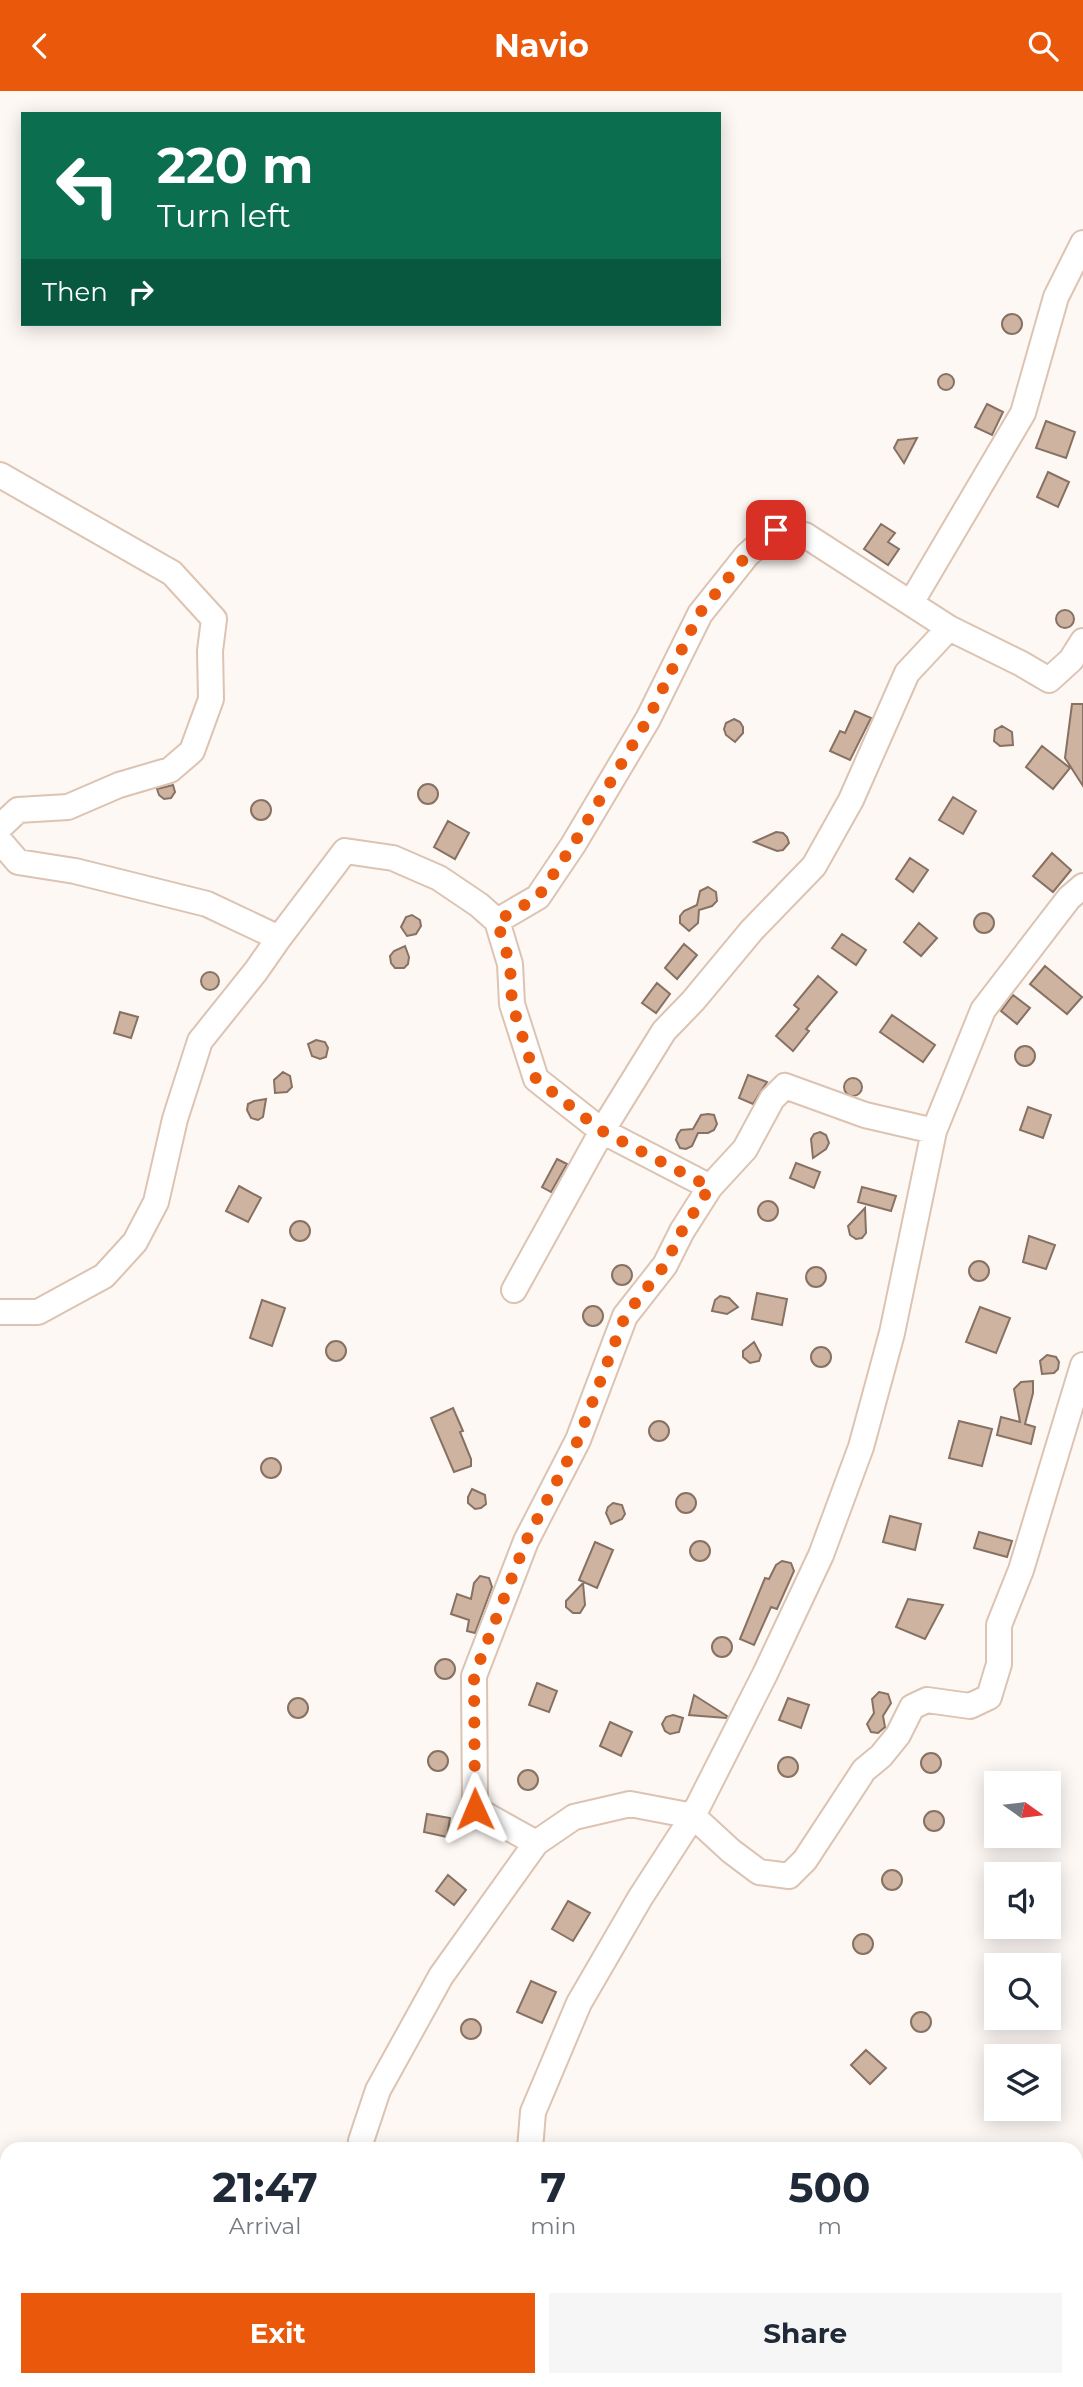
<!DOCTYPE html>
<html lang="en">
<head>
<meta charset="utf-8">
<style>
	:root { --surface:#fff; --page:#f6f6f7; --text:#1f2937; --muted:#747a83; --accent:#ea580c }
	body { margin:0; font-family:Montserrat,sans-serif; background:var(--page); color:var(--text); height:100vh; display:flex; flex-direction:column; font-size:26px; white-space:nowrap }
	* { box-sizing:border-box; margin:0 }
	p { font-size:23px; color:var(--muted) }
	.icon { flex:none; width:38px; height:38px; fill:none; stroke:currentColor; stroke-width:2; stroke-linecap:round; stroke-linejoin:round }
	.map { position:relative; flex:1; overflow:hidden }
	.drawer { position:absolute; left:0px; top:2051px; width:1083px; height:245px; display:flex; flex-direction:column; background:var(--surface); border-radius:21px 21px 0 0; box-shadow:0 4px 18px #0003 }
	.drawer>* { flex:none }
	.guide { position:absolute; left:21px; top:21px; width:700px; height:214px; border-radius:0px; box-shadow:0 4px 18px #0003; background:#0b6e4f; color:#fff; overflow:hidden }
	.needle { width:46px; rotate:104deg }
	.controls { position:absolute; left:984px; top:1680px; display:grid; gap:14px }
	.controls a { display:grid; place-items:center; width:77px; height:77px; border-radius:0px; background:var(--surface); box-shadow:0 4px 18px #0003; font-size:35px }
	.pin { position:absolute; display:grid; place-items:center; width:60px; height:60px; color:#fff; margin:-30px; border-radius:14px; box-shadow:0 4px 10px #0006 }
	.me { position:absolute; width:77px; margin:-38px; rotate:359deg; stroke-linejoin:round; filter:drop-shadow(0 0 5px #0008) }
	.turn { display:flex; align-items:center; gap:24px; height:147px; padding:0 21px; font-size:32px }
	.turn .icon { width:91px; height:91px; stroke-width:2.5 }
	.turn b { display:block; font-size:49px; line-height:60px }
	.then { display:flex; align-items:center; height:66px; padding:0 21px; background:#0003; gap:14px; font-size:26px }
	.eta { display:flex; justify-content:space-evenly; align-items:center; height:119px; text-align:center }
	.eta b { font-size:42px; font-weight:700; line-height:49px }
	.button { display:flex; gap:14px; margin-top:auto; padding:14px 21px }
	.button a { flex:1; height:80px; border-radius:0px; background:var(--accent); color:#fff; font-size:28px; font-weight:700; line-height:80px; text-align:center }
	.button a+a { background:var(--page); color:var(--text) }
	header { display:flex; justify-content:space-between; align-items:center; height:91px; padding:0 21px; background:var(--accent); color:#fff; font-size:32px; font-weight:700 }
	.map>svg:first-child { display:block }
	.building { fill:#ceb3a0; stroke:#877162; stroke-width:2 }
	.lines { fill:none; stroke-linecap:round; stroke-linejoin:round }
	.street-casing { stroke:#dcc3b2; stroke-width:28 }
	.street { stroke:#fff; stroke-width:24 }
	.route { stroke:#ea580c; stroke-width:12; stroke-dasharray:0 21.6 }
</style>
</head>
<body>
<header><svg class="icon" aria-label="back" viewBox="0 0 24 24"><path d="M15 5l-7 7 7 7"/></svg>Navio<svg class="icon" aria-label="search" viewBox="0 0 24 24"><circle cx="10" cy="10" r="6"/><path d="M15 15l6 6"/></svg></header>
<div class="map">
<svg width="1083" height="2296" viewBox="0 0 1083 2296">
	<rect width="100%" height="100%" fill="#fdf8f4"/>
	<path class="building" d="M1002 233a10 10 0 1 1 20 0a10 10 0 1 1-20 0Z
		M938 291a8 8 0 1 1 16 0a8 8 0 1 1-16 0Z
		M 987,313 L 1003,321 L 992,344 L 975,336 Z
		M 1046,330 L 1075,341 L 1066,367 L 1036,357 Z
		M 917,347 L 904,372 L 894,357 L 898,349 Z
		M 1048,381 L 1069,391 L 1058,416 L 1037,406 Z
		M 881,433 L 895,442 L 888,451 L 899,458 L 888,474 L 864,458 Z
		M1056 528a9 9 0 1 1 18 0a9 9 0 1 1-18 0Z
		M 1072,613 L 1083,613 L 1083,695 L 1065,667 Z
		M 855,620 L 871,627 L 850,669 L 830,660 L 840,640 L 845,642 Z
		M 734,628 L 740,631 L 743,636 L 743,642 L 735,651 L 726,644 L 724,638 L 726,632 Z
		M 1002,635 L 1012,641 L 1013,654 L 1000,655 L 994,650 L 995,639 Z
		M 1042,655 L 1070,677 L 1053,698 L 1026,676 Z
		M418 703a10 10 0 1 1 20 0a10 10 0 1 1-20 0Z
		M 173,694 L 175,701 L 171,707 L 164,708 L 159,704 L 157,698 Z
		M 953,706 L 976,720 L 963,743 L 939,729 Z
		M251 719a10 10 0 1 1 20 0a10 10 0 1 1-20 0Z
		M 448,730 L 469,742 L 455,768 L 434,756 Z
		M 776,741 L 783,742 L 787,746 L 789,752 L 783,759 L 777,760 L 754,751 Z
		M 1052,762 L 1071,779 L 1053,801 L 1033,785 Z
		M 910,767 L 928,779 L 913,801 L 896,788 Z
		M 708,796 L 716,801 L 717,810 L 712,815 L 699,819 L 698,832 L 689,840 L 680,832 L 680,825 L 684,820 L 697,814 L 700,800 Z
		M974 832a10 10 0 1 1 20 0a10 10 0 1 1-20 0Z
		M 412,824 L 420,829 L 421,835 L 416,843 L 407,845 L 401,836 L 406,826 Z
		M 919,832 L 937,847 L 921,865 L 904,851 Z
		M 842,843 L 866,859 L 856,874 L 832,857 Z
		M 684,853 L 697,864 L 677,888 L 665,877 Z
		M 405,855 L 409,866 L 408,873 L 404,877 L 395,877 L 391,872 L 390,865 L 394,860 Z
		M 1045,875 L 1082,906 L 1067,923 L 1030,893 Z
		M201 890a9 9 0 1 1 18 0a9 9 0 1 1-18 0Z
		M 818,885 L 837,901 L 806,938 L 809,940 L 793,960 L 776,945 L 799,918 L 794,914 Z
		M 657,892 L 670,903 L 656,922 L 642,912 Z
		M 1013,904 L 1030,917 L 1017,933 L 1001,920 Z
		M 120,921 L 138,926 L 131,947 L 114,942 Z
		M 892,924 L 935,954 L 923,971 L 880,941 Z
		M 316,949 L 325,951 L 328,957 L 326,966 L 320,968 L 312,965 L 308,953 Z
		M1015 965a10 10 0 1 1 20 0a10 10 0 1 1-20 0Z
		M 283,981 L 290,985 L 292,996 L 287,1001 L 275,1002 L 274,989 Z
		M 748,984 L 767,991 L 753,1013 L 739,1007 Z
		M844 996a9 9 0 1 1 18 0a9 9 0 1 1-18 0Z
		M 266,1008 L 263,1026 L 258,1029 L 251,1027 L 247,1019 L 248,1013 L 254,1010 Z
		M 1028,1016 L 1051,1024 L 1043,1047 L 1020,1039 Z
		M 708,1023 L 714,1024 L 717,1033 L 714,1039 L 708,1042 L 698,1042 L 692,1055 L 686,1058 L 680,1057 L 676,1049 L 678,1043 L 681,1039 L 693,1038 L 701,1024 Z
		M 820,1041 L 826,1044 L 829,1052 L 826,1058 L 813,1067 L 811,1048 L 814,1043 Z
		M 557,1068 L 567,1073 L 551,1101 L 542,1096 Z
		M 796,1072 L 820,1081 L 814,1097 L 790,1087 Z
		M 239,1095 L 261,1107 L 248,1131 L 226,1120 Z
		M 862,1096 L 896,1105 L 891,1120 L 858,1111 Z
		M758 1120a10 10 0 1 1 20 0a10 10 0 1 1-20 0Z
		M 865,1117 L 866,1142 L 862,1147 L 856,1148 L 850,1144 L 848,1135 Z
		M290 1140a10 10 0 1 1 20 0a10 10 0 1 1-20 0Z
		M 1029,1145 L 1055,1154 L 1046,1178 L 1023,1171 Z
		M969 1180a10 10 0 1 1 20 0a10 10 0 1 1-20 0Z
		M612 1184a10 10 0 1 1 20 0a10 10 0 1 1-20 0Z
		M806 1186a10 10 0 1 1 20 0a10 10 0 1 1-20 0Z
		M 757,1202 L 787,1208 L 782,1234 L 752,1228 Z
		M 720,1205 L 729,1207 L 738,1216 L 727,1223 L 712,1220 L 715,1209 Z
		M 262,1209 L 285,1217 L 272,1255 L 250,1247 Z
		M583 1225a10 10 0 1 1 20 0a10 10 0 1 1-20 0Z
		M 980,1216 L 1010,1227 L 996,1262 L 966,1251 Z
		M326 1260a10 10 0 1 1 20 0a10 10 0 1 1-20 0Z
		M 754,1251 L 761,1264 L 759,1270 L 750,1272 L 743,1266 L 743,1260 Z
		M811 1266a10 10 0 1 1 20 0a10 10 0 1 1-20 0Z
		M 1047,1264 L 1056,1266 L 1059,1271 L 1058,1278 L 1054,1282 L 1042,1283 L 1040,1270 Z
		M 1033,1290 L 1033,1302 L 1025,1333 L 1035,1336 L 1031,1353 L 997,1344 L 1001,1326 L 1020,1331 L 1014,1298 L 1021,1291 Z
		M 453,1317 L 463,1340 L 460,1341 L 471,1368 L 471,1375 L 454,1381 L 431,1327 Z
		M 959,1330 L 992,1338 L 982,1375 L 949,1367 Z
		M649 1340a10 10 0 1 1 20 0a10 10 0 1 1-20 0Z
		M261 1377a10 10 0 1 1 20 0a10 10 0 1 1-20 0Z
		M 472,1398 L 485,1404 L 486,1413 L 481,1417 L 475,1418 L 468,1412 L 468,1406 Z
		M676 1412a10 10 0 1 1 20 0a10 10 0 1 1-20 0Z
		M 613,1412 L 622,1414 L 625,1423 L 622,1428 L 611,1433 L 606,1422 L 608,1416 Z
		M 890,1425 L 921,1433 L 915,1459 L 883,1451 Z
		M 979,1441 L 1012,1450 L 1007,1466 L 974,1457 Z
		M690 1460a10 10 0 1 1 20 0a10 10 0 1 1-20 0Z
		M 595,1451 L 613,1459 L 597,1497 L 579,1489 Z
		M 782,1470 L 791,1472 L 794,1480 L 777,1518 L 771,1516 L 754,1554 L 740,1548 L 765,1487 L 769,1488 L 776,1474 Z
		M 480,1485 L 489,1487 L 492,1496 L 475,1542 L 467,1540 L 469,1529 L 451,1523 L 457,1503 L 471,1508 L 474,1492 Z
		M 583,1492 L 585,1514 L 580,1522 L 573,1522 L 566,1516 L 566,1510 Z
		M 908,1508 L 943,1514 L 925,1548 L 896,1536 Z
		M712 1556a10 10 0 1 1 20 0a10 10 0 1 1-20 0Z
		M435 1578a10 10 0 1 1 20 0a10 10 0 1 1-20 0Z
		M 537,1592 L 557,1600 L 549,1621 L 529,1614 Z
		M 879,1601 L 888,1603 L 891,1612 L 883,1625 L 885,1636 L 878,1642 L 871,1641 L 867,1633 L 874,1622 L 872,1608 Z
		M 694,1604 L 727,1625 L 726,1627 L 689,1624 Z
		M 788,1607 L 809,1614 L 801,1637 L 779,1629 Z
		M288 1617a10 10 0 1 1 20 0a10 10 0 1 1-20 0Z
		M 673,1624 L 683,1627 L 679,1641 L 670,1643 L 665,1640 L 662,1633 L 666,1626 Z
		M 610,1631 L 632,1641 L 621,1665 L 600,1655 Z
		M428 1670a10 10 0 1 1 20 0a10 10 0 1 1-20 0Z
		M921 1672a10 10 0 1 1 20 0a10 10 0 1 1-20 0Z
		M778 1676a10 10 0 1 1 20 0a10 10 0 1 1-20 0Z
		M518 1689a10 10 0 1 1 20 0a10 10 0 1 1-20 0Z
		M924 1730a10 10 0 1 1 20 0a10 10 0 1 1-20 0Z
		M 427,1723 L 450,1727 L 447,1746 L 424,1741 Z
		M882 1789a10 10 0 1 1 20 0a10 10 0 1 1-20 0Z
		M 448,1784 L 466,1799 L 454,1814 L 436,1800 Z
		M 568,1810 L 590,1822 L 573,1850 L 552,1838 Z
		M853 1853a10 10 0 1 1 20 0a10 10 0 1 1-20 0Z
		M 531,1890 L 556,1901 L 542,1932 L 517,1921 Z
		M911 1931a10 10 0 1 1 20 0a10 10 0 1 1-20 0Z
		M461 1938a10 10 0 1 1 20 0a10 10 0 1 1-20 0Z
		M 866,1959 L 886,1977 L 870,1993 L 851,1974 Z"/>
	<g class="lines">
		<g class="street-casing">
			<path id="street" d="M 0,384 L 172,482 L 214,528 L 210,560 L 211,608 L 192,660 L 170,679 L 119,694 L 68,716 L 18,719 L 0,736
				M 911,512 L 1023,322 L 1056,206 L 1083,152
				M 0,750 L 18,771 L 75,780 L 207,813 L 279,847 L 345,760 L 393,767 L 439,787 L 479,814 L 497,830 L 510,873 L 512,913 L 536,988 L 602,1040 L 710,1096 L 682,1140 L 665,1174 L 625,1225 L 578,1349 L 526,1450 L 474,1585 L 475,1718 L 536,1752
				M 497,830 L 538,806 L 573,754 L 648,628 L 700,523 L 747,464 L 776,439 L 805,444 L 949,537
				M 710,1096 L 745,1058 L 772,1008 L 785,995 L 865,1024 L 934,1040
				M 514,1199 L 602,1040 L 664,940 L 693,910 L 752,839 L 814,775 L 851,709 L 907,582 L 949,537 L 1022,573 L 1049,589 L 1071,569 L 1083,550
				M 0,1221 L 38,1221 L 104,1185 L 135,1151 L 156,1111 L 175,1028 L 200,950 L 256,880 L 279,847
				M 361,2058 L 361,2050 L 378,1999 L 441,1885 L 536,1752 L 574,1726 L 630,1713 L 693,1725 L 731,1760 L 759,1781 L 789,1785 L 805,1769 L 864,1679 L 881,1665 L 898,1644 L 912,1616 L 927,1609 L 970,1615 L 989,1606 L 999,1573 L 999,1534 L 1021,1479 L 1083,1274
				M 530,2058 L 533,2021 L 579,1912 L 640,1807 L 693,1725 L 765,1583 L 821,1464 L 861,1356 L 892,1242 L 934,1040 L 983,919 L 1069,807 L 1083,795
				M 413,2289 L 415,2296
				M 0,2291 L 12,2289 L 32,2296"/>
		</g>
		<use href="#street" class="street"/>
	</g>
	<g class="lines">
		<path class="route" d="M 475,1718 L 474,1585 L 526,1450 L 578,1349 L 625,1225 L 665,1174 L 682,1140 L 710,1096 L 602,1040 L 536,988 L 512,913 L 510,873 L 497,830 L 538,806 L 573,754 L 648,628 L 699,523 L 747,464 L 776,439"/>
	</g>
</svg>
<div class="controls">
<a><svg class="needle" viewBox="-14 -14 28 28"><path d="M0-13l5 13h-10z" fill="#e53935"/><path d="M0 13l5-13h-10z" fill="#747a83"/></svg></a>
<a><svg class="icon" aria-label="sound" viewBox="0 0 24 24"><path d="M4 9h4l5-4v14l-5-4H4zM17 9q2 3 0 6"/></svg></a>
<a><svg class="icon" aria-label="search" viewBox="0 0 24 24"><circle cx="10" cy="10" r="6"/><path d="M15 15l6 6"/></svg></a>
<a><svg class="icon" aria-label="layers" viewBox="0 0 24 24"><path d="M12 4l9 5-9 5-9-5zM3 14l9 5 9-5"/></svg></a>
</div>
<div class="pin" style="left:776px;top:439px;background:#d93025"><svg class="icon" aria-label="arrive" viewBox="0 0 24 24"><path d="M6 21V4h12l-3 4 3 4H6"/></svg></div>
<svg class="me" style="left:475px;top:1718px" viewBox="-20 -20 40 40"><path d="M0-17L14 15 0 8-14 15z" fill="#ea580c" stroke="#fff" stroke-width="4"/></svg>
<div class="guide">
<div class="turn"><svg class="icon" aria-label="left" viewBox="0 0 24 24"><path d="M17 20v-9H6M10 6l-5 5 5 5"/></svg><div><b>220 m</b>Turn left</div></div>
<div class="then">Then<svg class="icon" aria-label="right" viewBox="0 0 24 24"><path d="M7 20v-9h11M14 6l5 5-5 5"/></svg></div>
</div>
<section class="drawer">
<div class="eta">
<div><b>21:47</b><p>Arrival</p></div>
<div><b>7</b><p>min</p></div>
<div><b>500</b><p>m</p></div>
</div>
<div class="button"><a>Exit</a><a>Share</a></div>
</section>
</div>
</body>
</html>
